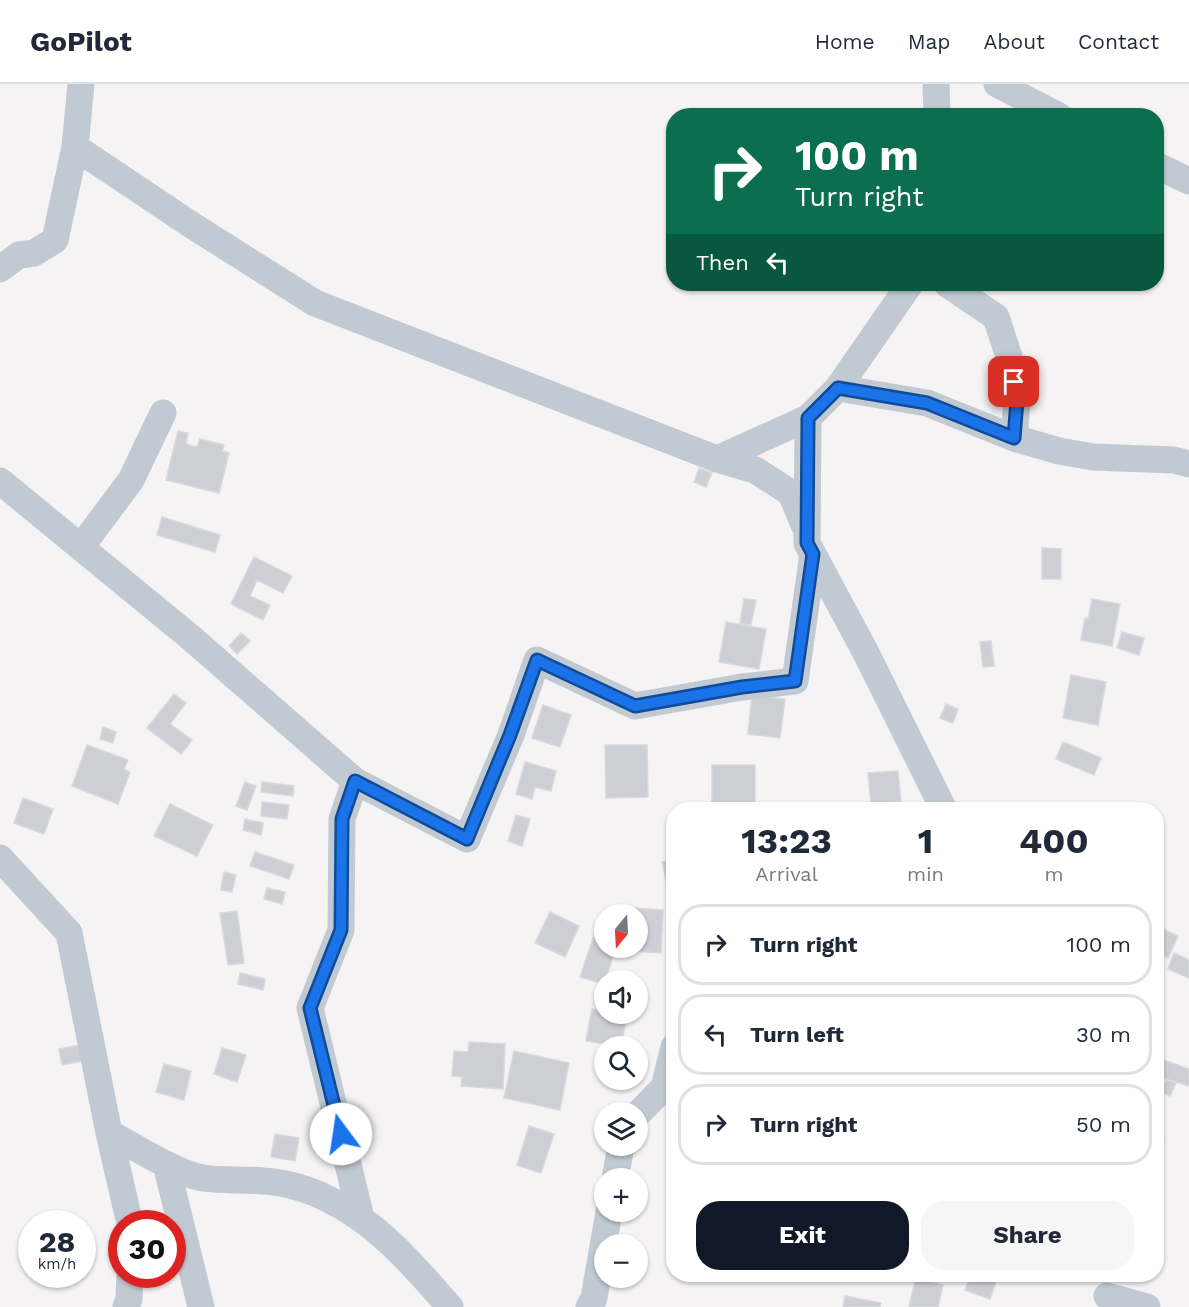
<!DOCTYPE html>
<html lang="en">
<head>
<meta charset="utf-8">
<style>
	:root { --surface:#fff; --page:#f6f6f7; --text:#1f2937; --muted:#747a83; --line:#e0e1e3; --accent:#111827 }
	body { margin:0; font-family:"Work Sans",sans-serif; background:var(--page); color:var(--text); height:100vh; display:flex; flex-direction:column; font-size:22px; white-space:nowrap }
	* { box-sizing:border-box; margin:0 }
	p { font-size:20px; color:var(--muted) }
	.icon { flex:none; width:33px; height:33px; fill:none; stroke:currentColor; stroke-width:2; stroke-linecap:round; stroke-linejoin:round }
	.map { position:relative; flex:1; overflow:hidden }
	.details { position:absolute; left:666px; top:718px; width:498px; height:480px; display:flex; flex-direction:column; background:var(--surface); border-radius:24px; box-shadow:0 2px 4px #0004 }
	.details>* { flex:none }
	.guide { position:absolute; left:666px; top:24px; width:498px; height:183px; border-radius:24px; box-shadow:0 2px 4px #0004; background:#0b6e4f; color:#fff; overflow:hidden }
	.needle { width:39px; rotate:198deg }
	.tools { position:absolute; left:594px; top:820px; display:grid; gap:12px }
	.tools a { display:grid; place-items:center; width:54px; height:54px; border-radius:50%; background:var(--surface); box-shadow:0 2px 4px #0004; font-size:30px }
	.speed { position:absolute; left:18px; top:1126px; display:flex; gap:12px; font-size:30px; font-weight:700; text-align:center }
	.speed>* { display:grid; place-content:center; width:78px; height:78px; border-radius:50%; background:var(--surface); box-shadow:0 2px 4px #0004; line-height:1 }
	.speed small { font-size:15px; font-weight:400 }
	.speed .limit { border:9px solid #d22; background:#fff; color:#111 }
	.pin { position:absolute; display:grid; place-items:center; width:51px; height:51px; color:#fff; margin:-26px; border-radius:12px; box-shadow:0 3px 9px #0006 }
	.me { position:absolute; width:66px; margin:-33px; rotate:346deg; stroke-linejoin:round; filter:drop-shadow(0 0 4px #0008) }
	.turn { display:flex; align-items:center; gap:21px; height:126px; padding:0 30px; font-size:27px }
	.turn .icon { width:78px; height:78px; stroke-width:2.5 }
	.turn b { display:block; font-size:42px; line-height:51px }
	.then { display:flex; align-items:center; height:57px; padding:0 30px; background:#0003; gap:12px; font-size:22px }
	.eta { display:flex; justify-content:space-evenly; align-items:center; height:102px; text-align:center }
	.eta b { font-size:36px; font-weight:700; line-height:42px }
	.action { display:flex; gap:12px; margin-top:auto; padding:12px 30px }
	.action a { flex:1; height:69px; border-radius:24px; background:var(--accent); color:#fff; font-size:24px; font-weight:700; line-height:69px; text-align:center }
	.action a+a { background:var(--page); color:var(--text) }
	ul { padding:0; list-style:none }
	li { display:flex; align-items:center; gap:18px; height:81px; margin:0 12px 9px; padding:0 18px; border:3px solid var(--line); border-radius:24px }
	li div { flex:1 }
	li b { display:block; font-size:22px }
	li em { font-style:normal }
	header { display:flex; align-items:center; gap:36px; box-sizing:border-box; height:84px; padding:0 30px; background:var(--surface); border-bottom:2px solid var(--line) }
	header strong { font-size:28px }
	nav { display:flex; gap:33px; margin-inline-start:auto; font-size:21px }
	.map>svg:first-child { display:block }
	.building { fill:#cdcfd5; stroke:#d7d9de; stroke-width:1.5 }
	.lines { fill:none; stroke-linecap:round; stroke-linejoin:round }
	.minor { stroke:#c1cad2; stroke-width:27 }
	.route-casing { stroke:#114b97; stroke-width:15 }
	.route { stroke:#1a73e8; stroke-width:10 }
</style>
</head>
<body>
<header>
<strong>GoPilot</strong>
<nav><a>Home</a><a>Map</a><a>About</a><a>Contact</a></nav>
</header>
<div class="map">
<svg width="1189" height="1223" viewBox="0 0 1189 1223">
	<rect width="100%" height="100%" fill="#f5f3f3"/>
	<path class="building" d="M 178,347 L 188,349 L 186,360 L 197,363 L 200,355 L 224,361 L 222,367 L 229,369 L 219,409 L 166,396 Z
		M 699,384 L 712,389 L 706,403 L 694,398 Z
		M 162,433 L 220,451 L 215,468 L 157,451 Z
		M 1042,464 L 1061,465 L 1061,495 L 1042,495 Z
		M 254,473 L 292,492 L 283,509 L 257,496 L 250,512 L 270,521 L 263,536 L 231,520 Z
		M 744,515 L 756,516 L 751,541 L 740,539 Z
		M 1092,515 L 1120,520 L 1112,562 L 1081,556 L 1085,534 L 1088,535 Z
		M 726,538 L 766,545 L 759,585 L 719,578 Z
		M 1122,548 L 1144,554 L 1139,571 L 1117,564 Z
		M 241,549 L 250,557 L 237,570 L 229,562 Z
		M 991,557 L 994,582 L 983,583 L 980,558 Z
		M 1071,591 L 1106,598 L 1098,641 L 1063,634 Z
		M 174,610 L 186,619 L 170,640 L 192,656 L 181,670 L 147,644 Z
		M 752,611 L 785,615 L 780,654 L 748,650 Z
		M 946,620 L 958,625 L 953,639 L 940,634 Z
		M 543,621 L 571,631 L 560,663 L 532,654 Z
		M 103,643 L 116,648 L 113,659 L 100,655 Z
		M 1063,658 L 1101,674 L 1094,691 L 1056,675 Z
		M 87,661 L 128,676 L 124,685 L 130,688 L 118,720 L 72,702 Z
		M 605,661 L 647,661 L 648,713 L 606,714 Z
		M 525,678 L 556,687 L 551,707 L 535,703 L 532,715 L 516,710 Z
		M 712,681 L 755,681 L 755,726 L 712,726 Z
		M 898,687 L 901,717 L 871,720 L 868,689 Z
		M 245,698 L 256,702 L 247,726 L 236,722 Z
		M 262,698 L 294,702 L 293,712 L 261,708 Z
		M 23,714 L 53,725 L 44,750 L 14,739 Z
		M 262,718 L 289,721 L 287,735 L 261,732 Z
		M 170,720 L 213,741 L 197,772 L 154,752 Z
		M 516,731 L 530,735 L 522,762 L 508,757 Z
		M 245,735 L 263,739 L 261,751 L 243,746 Z
		M 255,768 L 294,781 L 289,795 L 250,782 Z
		M 674,776 L 674,811 L 670,812 L 662,778 Z
		M 224,788 L 236,791 L 232,808 L 221,806 Z
		M 267,804 L 285,808 L 282,820 L 264,815 Z
		M 633,824 L 663,826 L 661,869 L 630,867 L 630,864 L 638,864 L 638,831 L 632,831 Z
		M 237,827 L 244,879 L 228,881 L 220,829 Z
		M 550,828 L 579,842 L 565,873 L 535,859 Z
		M 1156,842 L 1178,852 L 1168,874 L 1156,868 Z
		M 593,854 L 604,858 L 604,864 L 616,864 L 604,900 L 580,893 Z
		M 1174,869 L 1189,876 L 1189,894 L 1168,885 Z
		M 240,889 L 265,895 L 263,906 L 238,900 Z
		M 592,925 L 604,927 L 604,930 L 627,931 L 621,963 L 586,957 Z
		M 469,958 L 505,960 L 503,1005 L 461,1002 L 462,993 L 452,992 L 454,967 L 468,968 Z
		M 80,961 L 83,977 L 62,981 L 59,965 Z
		M 222,964 L 246,971 L 237,998 L 214,990 Z
		M 514,967 L 569,979 L 560,1026 L 504,1014 Z
		M 1158,974 L 1189,985 L 1189,1002 L 1156,992 Z
		M 164,980 L 191,987 L 184,1016 L 156,1008 Z
		M 1167,995 L 1176,999 L 1170,1012 L 1161,1008 Z
		M 529,1042 L 554,1050 L 541,1089 L 517,1081 Z
		M 275,1050 L 299,1054 L 295,1077 L 271,1073 Z
		M 1156,1051 L 1164,1052 L 1163,1068 L 1156,1068 Z
		M 971,1191 L 998,1192 L 990,1215 L 965,1206 Z
		M 916,1194 L 943,1201 L 938,1223 L 909,1223 Z
		M 845,1212 L 881,1219 L 880,1223 L 843,1223 Z"/>
	<g class="lines">
		<path class="minor" d="M 81,0 L 75,63 L 190,140 L 315,219 L 717,375 L 808,334 L 838,304 L 927,319 L 1014,354 L 1059,367 L 1093,373 L 1174,376 L 1189,380
			M 936,0 L 937,32
			M 997,0 L 1059,32
			M 1156,81 L 1189,97
			M 0,185 L 19,171 L 34,169 L 55,156 L 75,63
			M 947,200 L 996,233 L 1011,279 L 1017,316 L 1014,354
			M 838,304 L 910,200
			M 808,334 L 807,459 L 866,569 L 944,726
			M 717,375 L 755,386 L 791,409 L 804,441
			M 0,397 L 190,553 L 355,697 L 467,755 L 511,651 L 537,576 L 635,622 L 742,603 L 795,597 L 813,470
			M 81,463 L 131,396 L 163,329
			M 355,697 L 342,735 L 341,846 L 310,924 L 361,1134
			M 0,774 L 69,849 L 109,1049 C 134,1062 177,1090 203,1094 C 223,1097 243,1095 263,1097 C 284,1098 309,1105 328,1115 C 378,1139 414,1182 450,1223
			M 638,1030 L 664,1003 L 674,963
			M 109,1049 L 130,1140
			M 166,1080 L 201,1223
			M 615,1095 L 621,1062
			M 1107,1212 L 1147,1223
			M 126,1223 L 129,1215 L 130,1191
			M 589,1223 L 594,1214 L 609,1128"/>
	</g>
	<g class="lines">
		<g class="route-casing">
			<path id="route" d="M 341,1050 L 310,924 L 341,846 L 342,735 L 355,697 L 467,755 L 510,651 L 537,576 L 635,622 L 742,603 L 795,597 L 813,470 L 807,459 L 808,334 L 838,304 L 927,319 L 1014,354 L 1017,316 L 1014,298"/>
		</g>
		<use href="#route" class="route"/>
	</g>
</svg>
<div class="tools">
<a><svg class="needle" viewBox="-14 -14 28 28"><path d="M0-13l5 13h-10z" fill="#e53935"/><path d="M0 13l5-13h-10z" fill="#747a83"/></svg></a>
<a><svg class="icon" aria-label="sound" viewBox="0 0 24 24"><path d="M4 9h4l5-4v14l-5-4H4zM17 9q2 3 0 6"/></svg></a>
<a><svg class="icon" aria-label="search" viewBox="0 0 24 24"><circle cx="10" cy="10" r="6"/><path d="M15 15l6 6"/></svg></a>
<a><svg class="icon" aria-label="layers" viewBox="0 0 24 24"><path d="M12 4l9 5-9 5-9-5zM3 14l9 5 9-5"/></svg></a>
<a>+</a>
<a>−</a>
</div>
<div class="speed"><div>28<small>km/h</small></div><div class="limit">30</div></div>
<div class="pin" style="left:1014px;top:298px;background:#d93025"><svg class="icon" aria-label="arrive" viewBox="0 0 24 24"><path d="M6 21V4h12l-3 4 3 4H6"/></svg></div>
<svg class="me" style="left:341px;top:1050px" viewBox="-20 -20 40 40"><circle r="19" fill="#fff"/><path d="M0-13L10 11 0 6-10 11z" fill="#1a73e8"/></svg>
<div class="guide">
<div class="turn"><svg class="icon" aria-label="right" viewBox="0 0 24 24"><path d="M7 20v-9h11M14 6l5 5-5 5"/></svg><div><b>100 m</b>Turn right</div></div>
<div class="then">Then<svg class="icon" aria-label="left" viewBox="0 0 24 24"><path d="M17 20v-9H6M10 6l-5 5 5 5"/></svg></div>
</div>
<section class="details">
<div class="eta">
<div><b>13:23</b><p>Arrival</p></div>
<div><b>1</b><p>min</p></div>
<div><b>400</b><p>m</p></div>
</div>
<ul>
<li><svg class="icon" aria-label="right" viewBox="0 0 24 24"><path d="M7 20v-9h11M14 6l5 5-5 5"/></svg><div><b>Turn right</b></div><em>100 m</em></li>
<li><svg class="icon" aria-label="left" viewBox="0 0 24 24"><path d="M17 20v-9H6M10 6l-5 5 5 5"/></svg><div><b>Turn left</b></div><em>30 m</em></li>
<li><svg class="icon" aria-label="right" viewBox="0 0 24 24"><path d="M7 20v-9h11M14 6l5 5-5 5"/></svg><div><b>Turn right</b></div><em>50 m</em></li>
</ul>
<div class="action"><a>Exit</a><a>Share</a></div>
</section>
</div>
</body>
</html>
